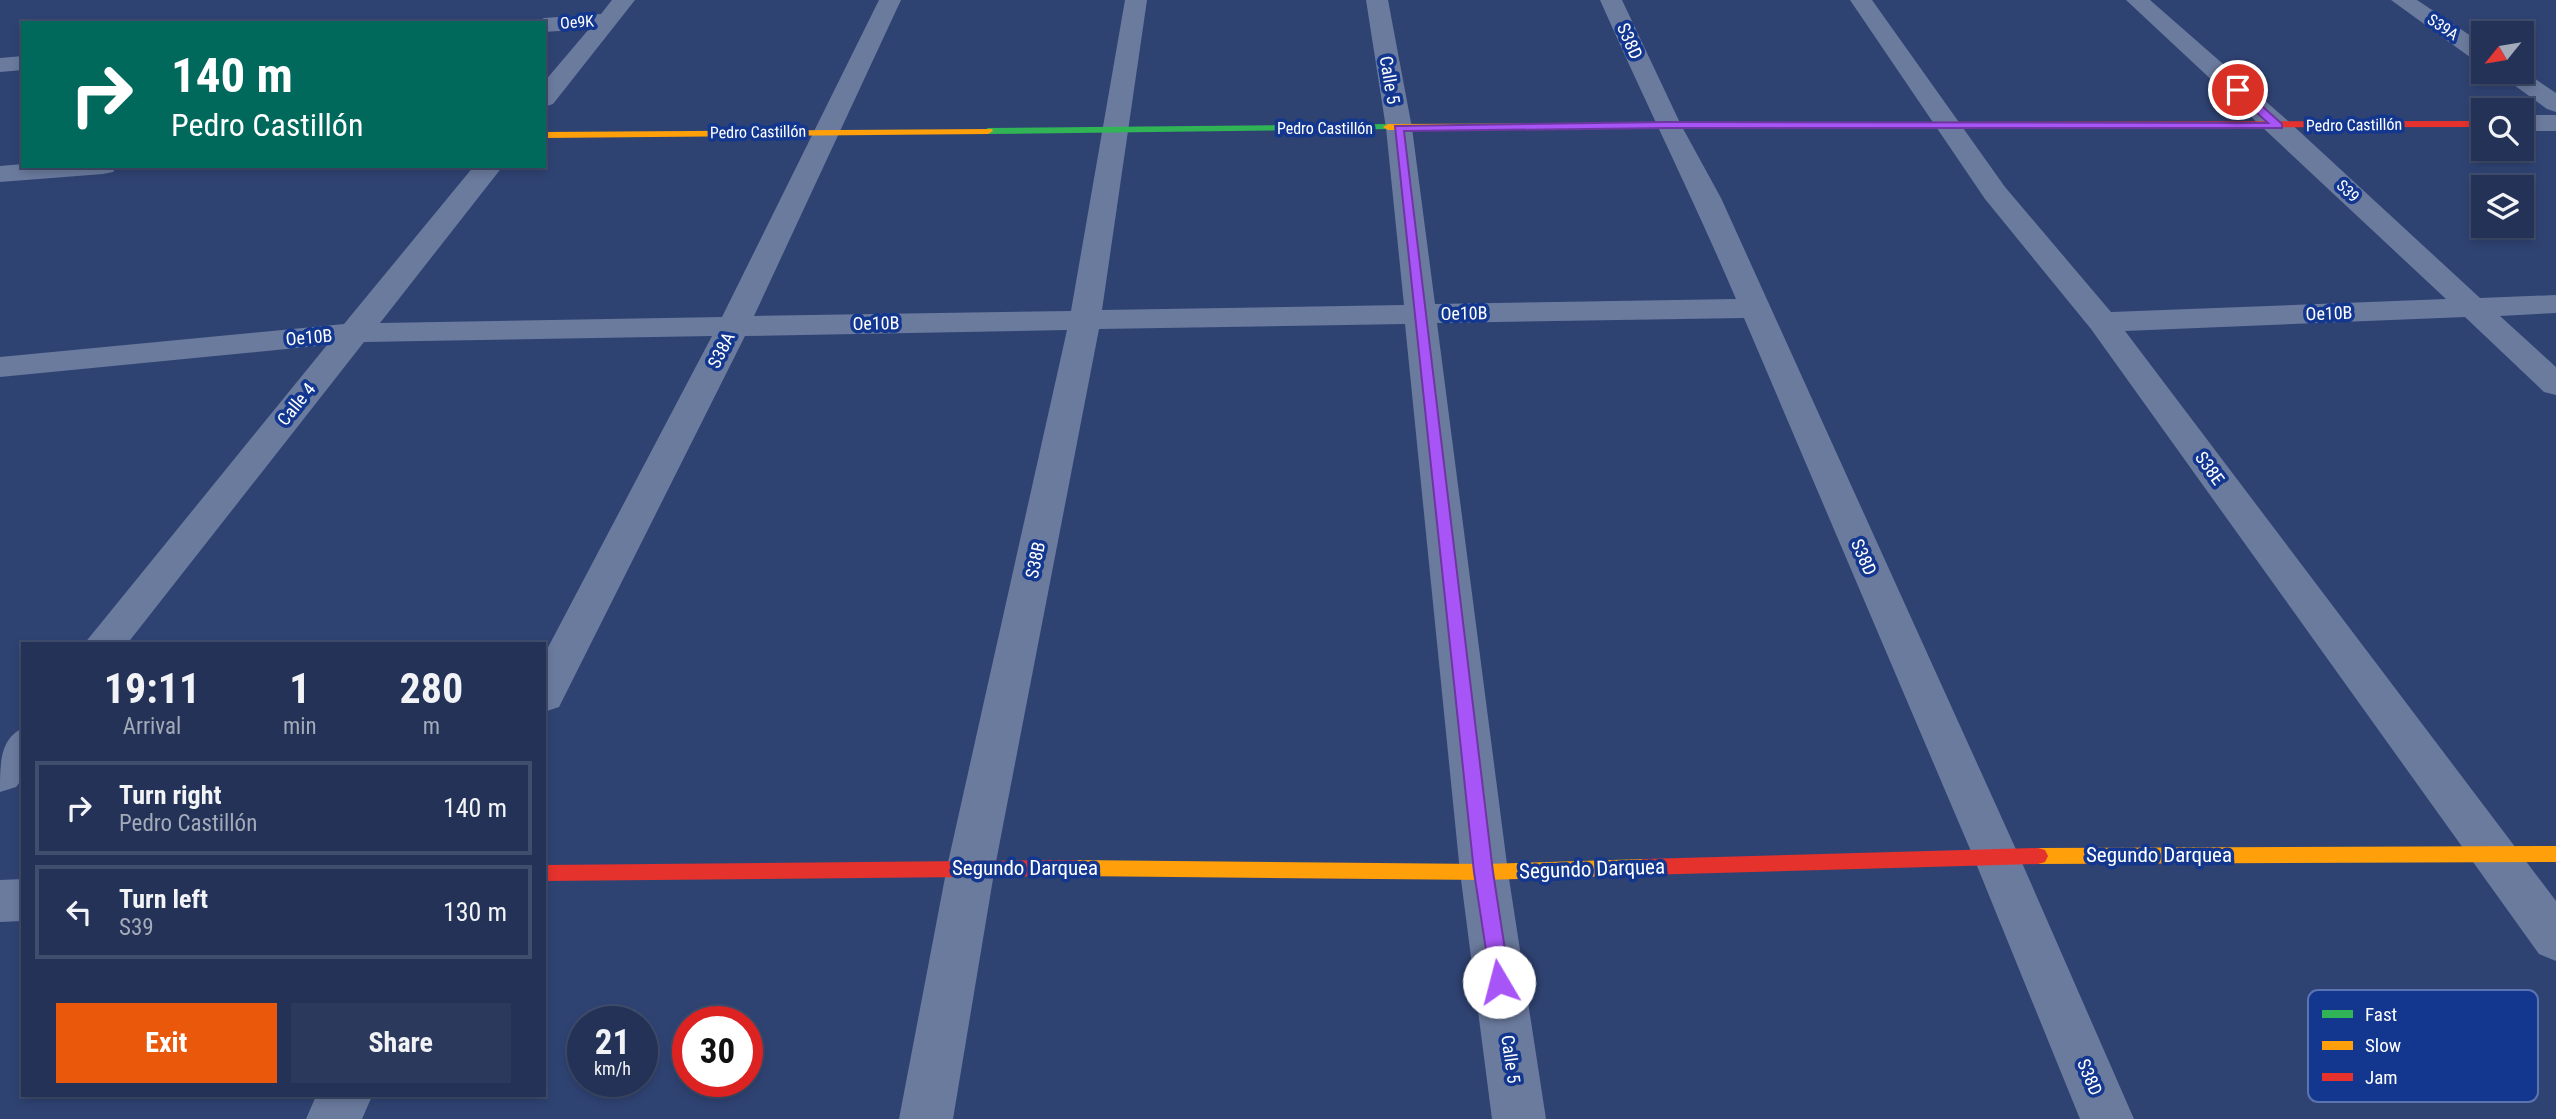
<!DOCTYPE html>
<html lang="en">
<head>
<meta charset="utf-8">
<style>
	:root { --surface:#233256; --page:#2b3a5c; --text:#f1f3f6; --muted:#a3aab9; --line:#404d6c; --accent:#ea580c }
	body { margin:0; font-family:"Roboto Condensed",sans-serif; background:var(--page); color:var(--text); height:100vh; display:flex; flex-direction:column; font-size:26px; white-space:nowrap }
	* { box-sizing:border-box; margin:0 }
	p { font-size:23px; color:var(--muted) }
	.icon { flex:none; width:38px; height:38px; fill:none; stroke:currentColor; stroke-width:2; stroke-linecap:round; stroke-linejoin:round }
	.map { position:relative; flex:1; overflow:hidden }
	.side { position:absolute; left:21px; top:642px; width:525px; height:455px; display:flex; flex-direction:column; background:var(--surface); border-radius:0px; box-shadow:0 4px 10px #0003,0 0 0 2px var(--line) }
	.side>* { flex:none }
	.top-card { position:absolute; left:21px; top:21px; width:525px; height:147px; border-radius:0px; box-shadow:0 4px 10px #0003,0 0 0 2px var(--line); background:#00695c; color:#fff; overflow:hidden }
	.needle { width:46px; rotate:240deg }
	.fabs { position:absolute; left:2471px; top:21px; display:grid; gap:14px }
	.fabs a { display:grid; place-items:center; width:63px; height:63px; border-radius:0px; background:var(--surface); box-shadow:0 4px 10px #0003,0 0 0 2px var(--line); font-size:35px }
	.speed { position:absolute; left:567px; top:1006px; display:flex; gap:14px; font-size:35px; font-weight:700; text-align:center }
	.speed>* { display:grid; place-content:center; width:91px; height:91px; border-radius:50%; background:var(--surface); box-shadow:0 4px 10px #0003,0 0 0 2px var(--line); line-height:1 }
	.speed small { font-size:18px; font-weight:400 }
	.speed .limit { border:10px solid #d22; background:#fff; color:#111 }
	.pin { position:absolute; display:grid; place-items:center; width:60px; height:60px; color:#fff; margin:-30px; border:4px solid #fff; border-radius:50%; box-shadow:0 2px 7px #0007 }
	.me { position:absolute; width:77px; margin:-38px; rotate:352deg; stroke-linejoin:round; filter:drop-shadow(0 0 5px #0008) }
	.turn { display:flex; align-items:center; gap:24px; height:147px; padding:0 35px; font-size:32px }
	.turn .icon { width:91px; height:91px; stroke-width:2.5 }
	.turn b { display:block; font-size:49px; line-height:60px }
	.eta { display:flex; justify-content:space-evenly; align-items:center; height:119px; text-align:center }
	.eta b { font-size:42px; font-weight:700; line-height:49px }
	.primary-button { display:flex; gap:14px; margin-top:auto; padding:14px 35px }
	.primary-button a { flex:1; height:80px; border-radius:0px; background:var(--accent); color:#fff; font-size:28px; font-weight:700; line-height:80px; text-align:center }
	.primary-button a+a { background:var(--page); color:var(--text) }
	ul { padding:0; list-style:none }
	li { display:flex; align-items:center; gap:21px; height:94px; margin:0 14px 10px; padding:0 21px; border:4px solid var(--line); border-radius:0px }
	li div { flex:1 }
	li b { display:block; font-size:26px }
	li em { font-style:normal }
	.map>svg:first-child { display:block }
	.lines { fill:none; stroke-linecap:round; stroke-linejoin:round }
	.street { fill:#6b7b9e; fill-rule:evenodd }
	.fast { fill:#30b455; fill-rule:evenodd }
	.slow { fill:#ff9f0a; fill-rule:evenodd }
	.jam { fill:#e5322d; fill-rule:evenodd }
	.route { fill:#a855f7; stroke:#6d37a1; stroke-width:2 }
	.labels { text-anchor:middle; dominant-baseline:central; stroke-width:7; stroke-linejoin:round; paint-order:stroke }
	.far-street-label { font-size:16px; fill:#fff; stroke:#13378f }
	.street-label { font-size:18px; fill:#fff; stroke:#13378f }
	.near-street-label { font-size:21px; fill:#fff; stroke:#13378f }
	.key { fill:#13378f; stroke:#5a73b1; stroke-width:2 }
	.key-label { font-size:19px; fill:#fff }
</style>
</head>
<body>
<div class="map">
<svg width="2556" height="1119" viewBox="0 0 2556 1119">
	<rect width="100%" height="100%" fill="#2f4373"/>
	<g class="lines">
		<path class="street" d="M 612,0 L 635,0 L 553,104 L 544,107 L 544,82 L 589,29 L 544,32 L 544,23 L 534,23 L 544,18 L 601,14 Z
			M 879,0 L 901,0 L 754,316 L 1071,311 L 1125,0 L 1147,0 L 1102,310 L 1404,305 L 1386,128 L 1366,0 L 1388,0 L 1412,128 L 1435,304 L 1736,299 C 1693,198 1644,100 1600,0 L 1622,0 L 1681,125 L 1721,198 L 2019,856 L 2134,1119 L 2080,1119 L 1973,856 L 1744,318 L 1437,323 L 1508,872 L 1546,1119 L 1492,1119 L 1460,872 L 1405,324 L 1099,329 L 995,867 L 953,1119 L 899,1119 L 947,867 L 1067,330 L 745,336 L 559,707 L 544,712 L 544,655 L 712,336 L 364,342 L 127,644 L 84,644 L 327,345 L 0,377 L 0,357 L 344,324 L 474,166 L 503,166 L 380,323 L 722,317 Z
			M 1850,0 L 1872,0 L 2005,187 L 2111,312 L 2446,299 L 2126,0 L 2150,0 L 2287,120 L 2480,298 L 2556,295 L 2556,313 L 2500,316 L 2556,367 L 2556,395 L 2544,392 L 2465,317 L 2125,331 L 2556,901 L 2556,961 L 2539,954 L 2091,329 L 1985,199 Z
			M 2391,0 L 2417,0 L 2483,44 L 2483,62 L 2474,60 Z
			M 23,56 L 23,70 L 0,72 L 0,58 Z
			M 2522,70 L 2556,93 L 2556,112 L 2547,109 L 2496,72 Z
			M 2522,115 L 2556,115 L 2556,131 L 2522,131 Z
			M 23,164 L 23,166 L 117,166 L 113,172 L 103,174 L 0,182 L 0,166 Z
			M 23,728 L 23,778 L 16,787 L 0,792 C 0,762 0,739 23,728 Z
			M 23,879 L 23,921 L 0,922 L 0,880 Z
			M 316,1096 L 372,1096 L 362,1119 L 306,1119 Z"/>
		<path class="fast" d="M 1388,124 L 1393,127 L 1392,129 L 988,134 L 983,131 L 988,128 Z"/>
		<path class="slow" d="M 1907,122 L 1911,123 L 1911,127 L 1388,130 L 1383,127 L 1388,124 Z
			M 992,129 L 993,131 L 988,134 L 544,138 L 544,132 Z
			M 2556,846 L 2556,862 L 2038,864 L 2031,862 L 2028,856 L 2031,850 L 2038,848 Z
			M 1644,859 L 1651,861 L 1654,867 L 1651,873 L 1644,875 L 1484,880 L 1075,876 L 1068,874 L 1065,868 L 1068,862 L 1075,860 L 1484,864 Z"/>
		<path class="jam" d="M 2483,121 L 2483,127 L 1907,128 L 1902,125 L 1907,122 Z
			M 2038,848 L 2045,850 L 2048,856 L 2045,862 L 2038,864 L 1644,875 L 1637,873 L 1634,867 L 1637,861 L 1644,859 Z
			M 1075,860 L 1082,862 L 1085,868 L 1082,874 L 1075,876 L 544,881 L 544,865 Z"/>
	</g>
	<path class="route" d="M 2234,88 L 2242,88 L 2282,124 L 2282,128 L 1668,128 L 1404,131 L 1493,872 L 1510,982 L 1507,989 L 1499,991 L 1492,989 L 1474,872 L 1395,126 L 1668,122 L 2268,123 L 2234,92 Z"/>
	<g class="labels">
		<g class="far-street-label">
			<text transform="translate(577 22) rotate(-4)">Oe9K</text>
			<text transform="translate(2443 27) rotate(34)">S39A</text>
			<text transform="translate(2354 125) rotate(-1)">Pedro Castillón</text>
			<text x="1325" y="128">Pedro Castillón</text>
			<text transform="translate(758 132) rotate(-1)">Pedro Castillón</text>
			<text transform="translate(2348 191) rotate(43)">S39</text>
		</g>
		<g class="street-label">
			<text transform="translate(1630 41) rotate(66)">S38D</text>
			<text transform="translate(1390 80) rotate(80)">Calle 5</text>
			<text transform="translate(1464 313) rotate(-1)">Oe10B</text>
			<text transform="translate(2329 313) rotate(-2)">Oe10B</text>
			<text transform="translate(876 323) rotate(-1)">Oe10B</text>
			<text transform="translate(309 337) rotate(-5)">Oe10B</text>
			<text transform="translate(721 350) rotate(-63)">S38A</text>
			<text transform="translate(296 404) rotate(-51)">Calle 4</text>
			<text transform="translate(2210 468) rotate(54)">S38E</text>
			<text transform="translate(1864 557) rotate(66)">S38D</text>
			<text transform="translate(1035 560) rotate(-78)">S38B</text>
			<text transform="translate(1511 1059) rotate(82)">Calle 5</text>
			<text transform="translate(2090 1077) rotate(67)">S38D</text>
		</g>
		<g class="near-street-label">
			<text x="2159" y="855">Segundo Darquea</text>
			<text x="1025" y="868">Segundo Darquea</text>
			<text transform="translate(1592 869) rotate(-2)">Segundo Darquea</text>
		</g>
	</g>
	<rect x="2308" y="990" width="230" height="112" rx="10" class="key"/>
	<rect x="2322" y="1010" width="31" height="8" fill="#30b455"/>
	<rect x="2322" y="1041" width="31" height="9" fill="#ff9f0a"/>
	<rect x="2322" y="1073" width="31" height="8" fill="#e5322d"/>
	<g class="key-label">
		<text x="2365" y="1021">Fast</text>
		<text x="2365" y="1052">Slow</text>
		<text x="2365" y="1084">Jam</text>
	</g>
</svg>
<div class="fabs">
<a><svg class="needle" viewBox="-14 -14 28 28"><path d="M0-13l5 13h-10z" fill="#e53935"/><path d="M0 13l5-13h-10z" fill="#a3aab9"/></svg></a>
<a><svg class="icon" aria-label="search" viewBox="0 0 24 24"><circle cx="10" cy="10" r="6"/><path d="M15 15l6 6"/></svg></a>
<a><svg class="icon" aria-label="layers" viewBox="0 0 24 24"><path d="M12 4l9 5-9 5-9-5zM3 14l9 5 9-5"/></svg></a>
</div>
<div class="speed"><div>21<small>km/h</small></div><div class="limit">30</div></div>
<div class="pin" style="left:2238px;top:90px;background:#d93025"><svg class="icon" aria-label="arrive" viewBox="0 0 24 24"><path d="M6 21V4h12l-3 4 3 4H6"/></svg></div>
<svg class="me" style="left:1499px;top:982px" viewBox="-20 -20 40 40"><circle r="19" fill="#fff"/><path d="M0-13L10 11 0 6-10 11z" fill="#a855f7"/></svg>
<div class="top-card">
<div class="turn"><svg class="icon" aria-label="right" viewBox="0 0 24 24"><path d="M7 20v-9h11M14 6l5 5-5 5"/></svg><div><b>140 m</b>Pedro Castillón</div></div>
</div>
<section class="side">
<div class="eta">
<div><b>19:11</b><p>Arrival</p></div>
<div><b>1</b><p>min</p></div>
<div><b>280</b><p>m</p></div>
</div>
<ul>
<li><svg class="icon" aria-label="right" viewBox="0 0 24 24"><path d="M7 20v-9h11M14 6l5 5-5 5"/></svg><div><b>Turn right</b><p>Pedro Castillón</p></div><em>140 m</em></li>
<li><svg class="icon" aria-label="left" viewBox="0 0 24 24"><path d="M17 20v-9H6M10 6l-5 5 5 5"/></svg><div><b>Turn left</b><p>S39</p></div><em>130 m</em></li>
</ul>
<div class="primary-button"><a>Exit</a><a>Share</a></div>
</section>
</div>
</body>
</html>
